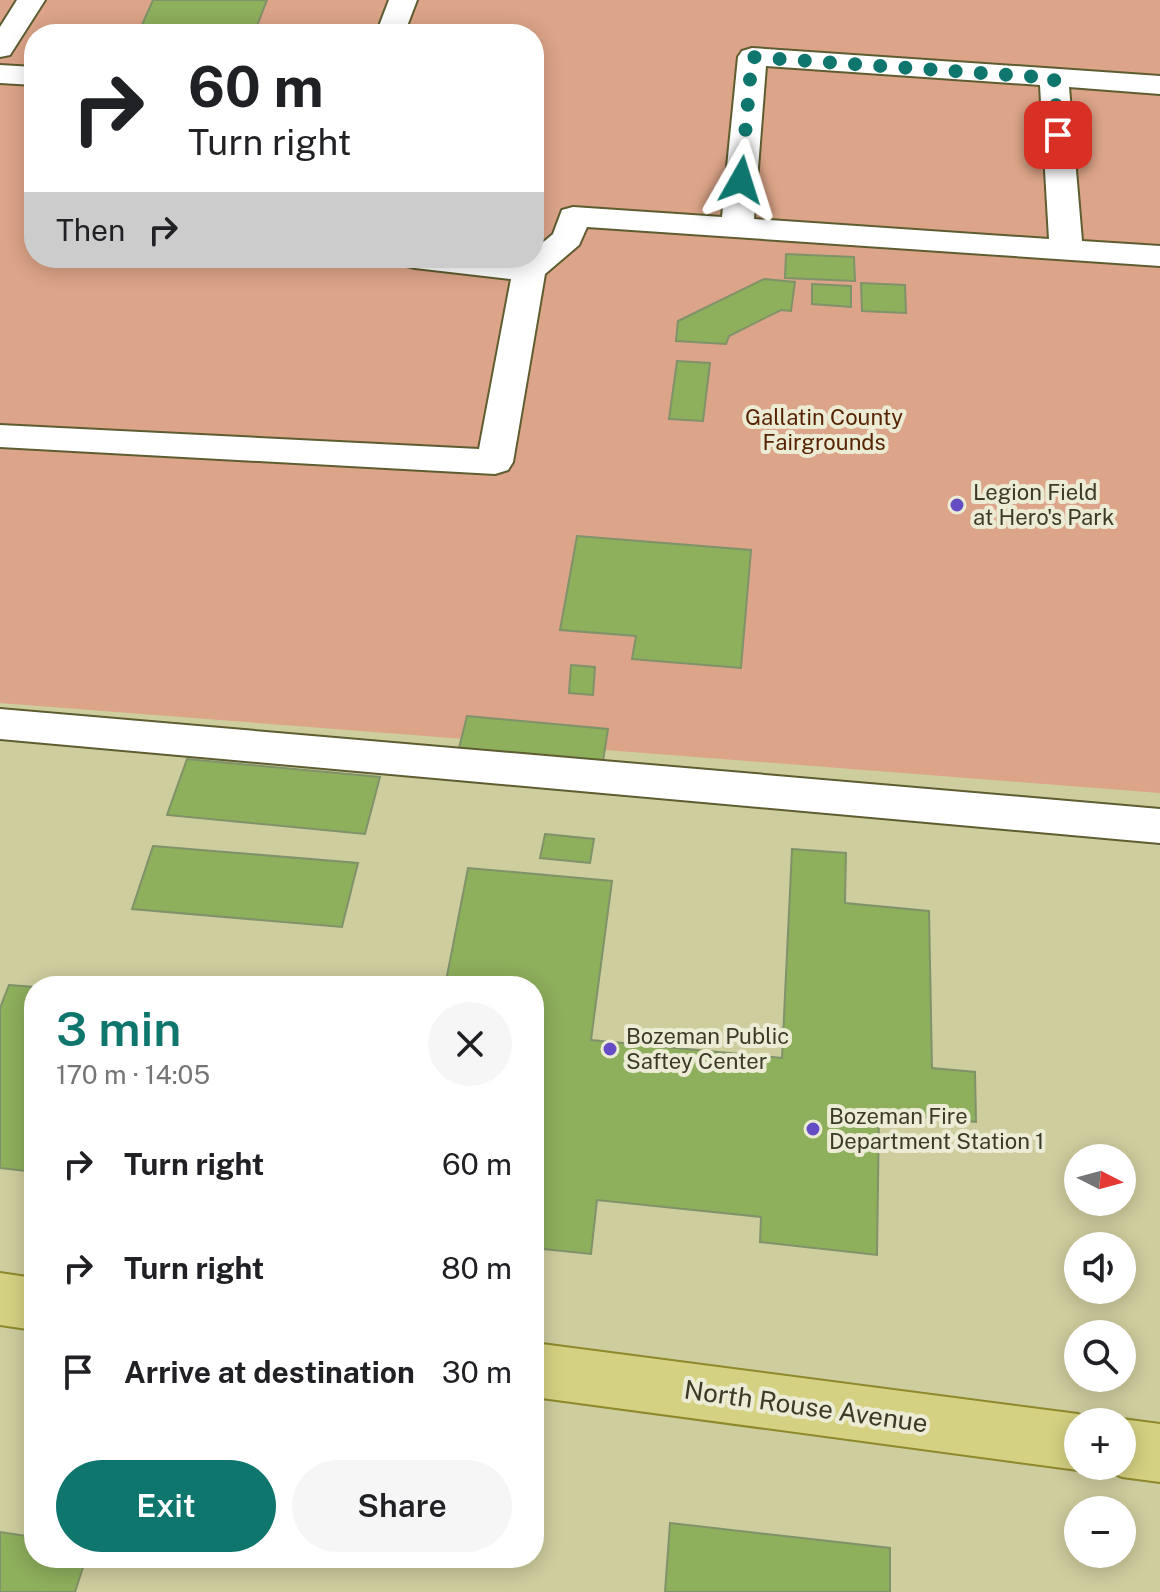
<!DOCTYPE html>
<html lang="en">
<head>
<meta charset="utf-8">
<style>
	:root { --surface:#fff; --page:#f6f6f6; --text:#202124; --muted:#757577; --accent:#0f766e }
	body { margin:0; font-family:"Public Sans",sans-serif; background:var(--page); color:var(--text); height:100vh; display:flex; flex-direction:column; font-size:30px; white-space:nowrap }
	* { box-sizing:border-box; margin:0 }
	p { font-size:26px; color:var(--muted) }
	.icon { flex:none; width:44px; height:44px; fill:none; stroke:currentColor; stroke-width:2; stroke-linecap:round; stroke-linejoin:round }
	.map { position:relative; flex:1; overflow:hidden }
	.sheet { position:absolute; left:24px; top:976px; width:520px; height:592px; display:flex; flex-direction:column; background:var(--surface); border-radius:32px; box-shadow:0 4px 20px #0003 }
	.sheet>* { flex:none }
	.guide { position:absolute; left:24px; top:24px; width:520px; height:244px; border-radius:32px; box-shadow:0 4px 20px #0003; background:#fff; color:var(--text); overflow:hidden }
	.needle { width:52px; rotate:96deg }
	.tools { position:absolute; left:1064px; top:1144px; display:grid; gap:16px }
	.tools a { display:grid; place-items:center; width:72px; height:72px; border-radius:50%; background:var(--surface); box-shadow:0 4px 20px #0003; font-size:40px }
	.pin { position:absolute; display:grid; place-items:center; width:68px; height:68px; color:#fff; margin:-34px; border-radius:16px; box-shadow:0 4px 12px #0006 }
	.me { position:absolute; width:88px; margin:-44px; rotate:6deg; stroke-linejoin:round; filter:drop-shadow(0 0 6px #0008) }
	.turn { display:flex; align-items:center; gap:28px; height:168px; padding:0 32px; font-size:36px }
	.turn .icon { width:104px; height:104px; stroke-width:2.5 }
	.turn b { display:block; font-size:56px; line-height:68px }
	.then { display:flex; align-items:center; height:76px; padding:0 32px; background:#0003; gap:16px; font-size:30px }
	.round { display:grid; place-items:center; flex:none; width:84px; height:84px; border-radius:42px; background:var(--page) }
	.summary { display:flex; align-items:center; justify-content:space-between; height:136px; padding:0 32px }
	h1 { font-size:48px; font-weight:600; line-height:60px; color:var(--accent) }
	.action { display:flex; gap:16px; margin-top:auto; padding:16px 32px }
	.action a { flex:1; height:92px; border-radius:48px; background:var(--accent); color:#fff; font-size:32px; font-weight:600; line-height:92px; text-align:center }
	.action a+a { background:var(--page); color:var(--text) }
	ul { padding:0; list-style:none }
	li { display:flex; align-items:center; gap:24px; height:104px; padding:0 32px }
	li div { flex:1 }
	li b { display:block; font-size:30px }
	li em { font-style:normal }
	.map>svg:first-child { display:block }
	.green { fill:#dca488; fill-rule:evenodd }
	.building { fill:#8eaf5c; stroke:#809269; stroke-width:2 }
	.lines { fill:none; stroke-linecap:round; stroke-linejoin:round }
	.minor-casing { stroke:#5e5c31; stroke-width:4 }
	.major-casing { stroke:#8d892c; stroke-width:4 }
	.minor { fill:#fff; fill-rule:evenodd }
	.major { fill:#d5d182; fill-rule:evenodd }
	.route { stroke:#0f766e; stroke-width:14; stroke-dasharray:0 25.2 }
	.poi-dot { fill:#644dc5; stroke:#ececd5; stroke-width:3 }
	.labels { text-anchor:middle; dominant-baseline:central; stroke-width:8; stroke-linejoin:round; paint-order:stroke }
	.park-label { font-size:22px; fill:#582303; stroke:#ececd5 }
	.poi-label { font-size:22px; fill:#3b3a27; stroke:#ececd5; text-anchor:start }
	.near-street-label { font-size:26px; fill:#3b3a27; stroke:#ececd5 }
</style>
</head>
<body>
<div class="map">
<svg width="1160" height="1592" viewBox="0 0 1160 1592">
	<rect width="100%" height="100%" fill="#cecd9e"/>
	<path class="green" d="M 0,0 L 1160,0 L 1160,793 L 0,703 ZM 34,34 L 534,34 L 534,258 L 34,258 Z"/>
	<path class="building" d="M 153,0 L 267,0 L 255,31 L 141,27 Z
		M 786,254 L 854,257 L 855,281 L 785,278 Z
		M 764,279 L 795,282 L 791,311 L 781,310 L 729,336 L 726,344 L 676,341 L 678,321 Z
		M 861,283 L 905,285 L 906,313 L 862,311 Z
		M 812,284 L 851,286 L 851,307 L 812,304 Z
		M 677,361 L 710,363 L 703,421 L 669,419 Z
		M 577,536 L 751,550 L 741,668 L 632,659 L 636,636 L 560,630 Z
		M 571,665 L 595,667 L 593,695 L 569,693 Z
		M 467,716 L 608,729 L 603,761 L 459,748 Z
		M 187,759 L 380,777 L 365,834 L 167,815 Z
		M 545,834 L 594,839 L 590,863 L 540,858 Z
		M 153,846 L 358,863 L 342,927 L 132,909 Z
		M 792,849 L 846,853 L 845,903 L 929,911 L 932,1068 L 975,1072 L 976,1122 L 879,1113 L 877,1255 L 760,1242 L 761,1217 L 597,1200 L 591,1254 L 534,1248 L 534,986 L 445,986 L 468,868 L 612,881 L 591,1040 L 782,1058 Z
		M 9,985 L 34,987 L 34,1172 L 0,1168 L 0,1008 Z
		M 670,1523 L 890,1548 L 890,1592 L 665,1592 Z
		M 0,1532 L 34,1537 L 34,1558 L 86,1558 L 75,1592 L 0,1592 Z"/>
	<g class="lines">
		<g class="minor-casing">
			<path id="minor" d="M 17,0 L 45,0 L 10,55 L 0,57 L 0,27 Z
				M 389,0 L 417,0 L 404,34 L 376,34 Z
				M 752,48 L 1160,76 L 1160,94 L 1069,87 L 1082,241 L 1160,246 L 1160,266 L 587,227 L 579,245 L 545,274 L 513,462 L 508,470 L 495,474 L 0,447 L 0,425 L 479,449 L 511,279 L 415,268 L 403,265 L 399,258 L 534,258 L 534,250 L 553,234 L 562,210 L 573,207 L 722,217 L 738,57 L 742,51 ZM 766,66 L 1040,85 L 1049,239 L 754,219 Z
				M 0,65 L 34,67 L 34,85 L 0,83 Z
				M 0,709 L 1160,809 L 1160,843 L 0,739 Z"/>
		</g>
		<g class="major-casing">
			<path id="major" d="M 0,1273 L 34,1278 L 34,1330 L 0,1325 Z
				M 534,1343 L 1078,1414 L 1098,1422 L 1078,1422 L 1078,1466 L 1089,1466 L 1078,1470 L 534,1397 Z
				M 1122,1419 L 1160,1424 L 1160,1482 L 1122,1477 L 1102,1468 L 1122,1466 L 1122,1422 L 1116,1422 Z"/>
		</g>
		<use href="#minor" class="minor"/>
		<use href="#major" class="major"/>
	</g>
	<g class="lines">
		<path class="route" d="M 741,180 L 752,57 L 1054,78 L 1058,135"/>
	</g>
	<g class="poi-dot">
		<circle cx="957" cy="505" r="8"/>
		<circle cx="610" cy="1049" r="8"/>
		<circle cx="813" cy="1129" r="8"/>
	</g>
	<g class="labels">
		<g class="park-label">
			<text x="824" y="417">Gallatin County<tspan x="824" dy="25">Fairgrounds</tspan></text>
		</g>
		<g class="poi-label">
			<text x="973" y="492">Legion Field<tspan x="973" dy="25">at Hero's Park</tspan></text>
			<text x="626" y="1036">Bozeman Public<tspan x="626" dy="25">Saftey Center</tspan></text>
			<text x="829" y="1116">Bozeman Fire<tspan x="829" dy="25">Department Station 1</tspan></text>
		</g>
		<g class="near-street-label">
			<text transform="translate(806 1406) rotate(8)">North Rouse Avenue</text>
		</g>
	</g>
</svg>
<div class="tools">
<a><svg class="needle" viewBox="-14 -14 28 28"><path d="M0-13l5 13h-10z" fill="#e53935"/><path d="M0 13l5-13h-10z" fill="#757577"/></svg></a>
<a><svg class="icon" aria-label="sound" viewBox="0 0 24 24"><path d="M4 9h4l5-4v14l-5-4H4zM17 9q2 3 0 6"/></svg></a>
<a><svg class="icon" aria-label="search" viewBox="0 0 24 24"><circle cx="10" cy="10" r="6"/><path d="M15 15l6 6"/></svg></a>
<a>+</a>
<a>−</a>
</div>
<div class="pin" style="left:1058px;top:135px;background:#d93025"><svg class="icon" aria-label="arrive" viewBox="0 0 24 24"><path d="M6 21V4h12l-3 4 3 4H6"/></svg></div>
<svg class="me" style="left:741px;top:180px" viewBox="-20 -20 40 40"><path d="M0-17L14 15 0 8-14 15z" fill="#0f766e" stroke="#fff" stroke-width="4"/></svg>
<div class="guide">
<div class="turn"><svg class="icon" aria-label="right" viewBox="0 0 24 24"><path d="M7 20v-9h11M14 6l5 5-5 5"/></svg><div><b>60 m</b>Turn right</div></div>
<div class="then">Then<svg class="icon" aria-label="right" viewBox="0 0 24 24"><path d="M7 20v-9h11M14 6l5 5-5 5"/></svg></div>
</div>
<section class="sheet">
<div class="summary"><div><h1>3 min</h1><p>170 m · 14:05</p></div><a class="round"><svg class="icon" aria-label="close" viewBox="0 0 24 24"><path d="M6 6l12 12M18 6L6 18"/></svg></a></div>
<ul>
<li><svg class="icon" aria-label="right" viewBox="0 0 24 24"><path d="M7 20v-9h11M14 6l5 5-5 5"/></svg><div><b>Turn right</b></div><em>60 m</em></li>
<li><svg class="icon" aria-label="right" viewBox="0 0 24 24"><path d="M7 20v-9h11M14 6l5 5-5 5"/></svg><div><b>Turn right</b></div><em>80 m</em></li>
<li><svg class="icon" aria-label="arrive" viewBox="0 0 24 24"><path d="M6 21V4h12l-3 4 3 4H6"/></svg><div><b>Arrive at destination</b></div><em>30 m</em></li>
</ul>
<div class="action"><a>Exit</a><a>Share</a></div>
</section>
</div>
</body>
</html>
